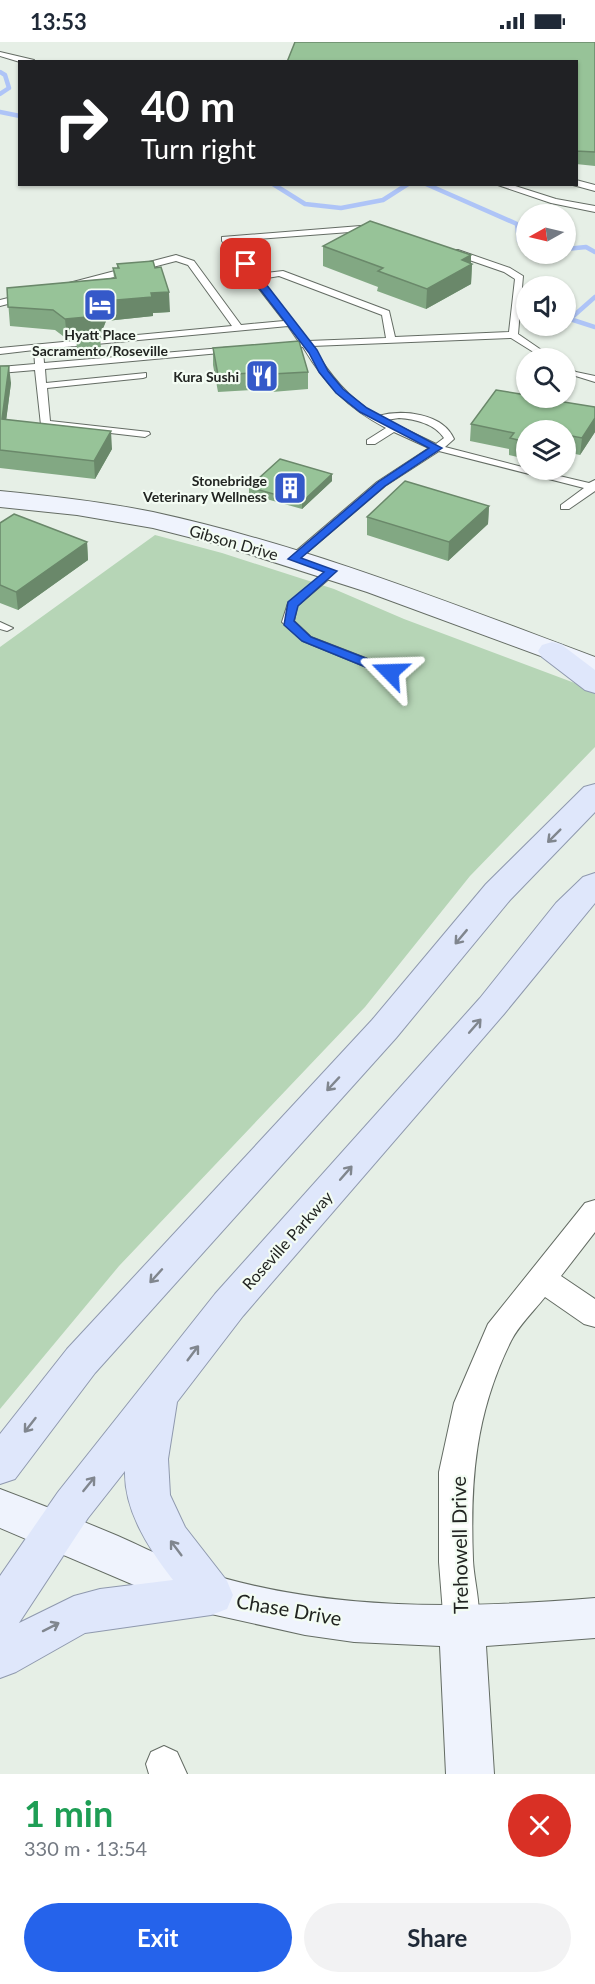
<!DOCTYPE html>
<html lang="en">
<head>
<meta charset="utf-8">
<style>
	:root { --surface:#fff; --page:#f2f2f3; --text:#1f2937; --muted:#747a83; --accent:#2563eb }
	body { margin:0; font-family:Lato,sans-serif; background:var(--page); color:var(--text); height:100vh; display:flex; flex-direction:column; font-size:22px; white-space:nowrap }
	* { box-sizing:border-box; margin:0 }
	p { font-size:20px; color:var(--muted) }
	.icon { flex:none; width:33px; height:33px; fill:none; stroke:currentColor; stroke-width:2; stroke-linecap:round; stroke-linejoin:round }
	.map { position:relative; height:1732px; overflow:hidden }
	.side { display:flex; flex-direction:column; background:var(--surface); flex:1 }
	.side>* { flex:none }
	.hud { position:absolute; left:18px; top:18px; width:560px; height:126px; border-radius:0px; box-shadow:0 2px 4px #0004; background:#202124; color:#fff; overflow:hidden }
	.needle { width:39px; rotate:262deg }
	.tools { position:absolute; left:516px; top:162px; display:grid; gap:12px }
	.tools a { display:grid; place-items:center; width:60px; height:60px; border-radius:50%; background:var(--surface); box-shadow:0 2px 4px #0004; font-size:30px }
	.pin { position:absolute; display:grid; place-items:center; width:51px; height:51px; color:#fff; margin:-26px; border-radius:12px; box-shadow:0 3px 9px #0006 }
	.me { position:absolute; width:66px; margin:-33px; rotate:292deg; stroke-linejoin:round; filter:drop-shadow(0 0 4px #0008) }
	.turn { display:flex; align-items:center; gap:21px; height:126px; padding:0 24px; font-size:27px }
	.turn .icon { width:78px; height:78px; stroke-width:2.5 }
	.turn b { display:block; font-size:42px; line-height:51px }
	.round { display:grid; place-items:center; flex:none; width:63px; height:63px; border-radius:32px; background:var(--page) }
	.headline { display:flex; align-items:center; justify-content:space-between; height:102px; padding:0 24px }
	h1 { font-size:36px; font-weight:700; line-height:45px; color:#1e9e55 }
	.primary-button { display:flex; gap:12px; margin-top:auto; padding:12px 24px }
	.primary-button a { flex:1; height:69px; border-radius:36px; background:var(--accent); color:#fff; font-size:24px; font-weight:700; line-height:69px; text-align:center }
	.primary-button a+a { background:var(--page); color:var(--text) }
	.status { display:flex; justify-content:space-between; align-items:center; height:42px; padding:0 30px; background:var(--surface); direction:ltr }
	.status svg { height:16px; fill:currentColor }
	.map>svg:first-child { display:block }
	.green { fill:#b6d5b6 }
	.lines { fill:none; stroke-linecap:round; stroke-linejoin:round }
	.stream { stroke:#aec4f7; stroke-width:4.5 }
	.lane-casing { stroke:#646c64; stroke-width:2 }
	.street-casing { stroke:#646c64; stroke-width:2 }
	.secondary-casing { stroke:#646c64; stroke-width:2 }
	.primary-casing { stroke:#8f99ae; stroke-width:2 }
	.lane { fill:#fff; fill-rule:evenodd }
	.street { fill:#fff; fill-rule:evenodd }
	.secondary { fill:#eff3fd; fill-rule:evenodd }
	.primary { fill:#dfe7fb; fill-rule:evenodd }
	.wall { fill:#82a883 }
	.shaded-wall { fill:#6a886a }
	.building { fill:#97c398; stroke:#6a886a; stroke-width:1.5 }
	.oneway { stroke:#80868e }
	.route { fill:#2563eb; stroke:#184099; stroke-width:1.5 }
	.labels { text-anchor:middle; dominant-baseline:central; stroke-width:4.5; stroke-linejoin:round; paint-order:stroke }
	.far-poi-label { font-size:14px; font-weight:bold; fill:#222522; stroke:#f3fcf3; text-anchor:end }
	.street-label { font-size:16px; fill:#222522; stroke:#f3fcf3 }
	.near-street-label { font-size:20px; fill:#222522; stroke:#f3fcf3 }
</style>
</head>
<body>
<div class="status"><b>13:53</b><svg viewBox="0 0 49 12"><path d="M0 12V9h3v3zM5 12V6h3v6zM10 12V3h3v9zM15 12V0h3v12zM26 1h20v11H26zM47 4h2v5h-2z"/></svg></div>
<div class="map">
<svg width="595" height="1732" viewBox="0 0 595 1732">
	<rect width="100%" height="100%" fill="#e6efe6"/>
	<path class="green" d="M 155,493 L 222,511 L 334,547 L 404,577 L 588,646 L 595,652 L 595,705 L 470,834 L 365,965 L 119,1224 L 0,1367 L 0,605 Z"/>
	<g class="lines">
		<path class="stream" d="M 0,30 L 5,33 L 9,46 L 0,52
			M 0,70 L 20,74
			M 273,142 L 305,162 L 341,166 L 383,158 L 408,142
			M 426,142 L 517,182 L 519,199 L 526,202
			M 566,207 L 586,205 L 595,210
			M 595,255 L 570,277 L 595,285"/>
		<g class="lane-casing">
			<path id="lane" d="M 0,10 L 34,18 L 34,20 L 20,20 L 0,14 Z
				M 576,138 L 595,143 L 595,149 L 573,143 L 576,142 Z
				M 495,142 L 509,142 L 556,157 L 595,164 L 595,170 L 551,161 Z
				M 373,183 L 376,184 L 376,188 L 231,199 L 257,232 L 283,229 L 389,269 L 395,295 L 509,290 L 515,237 L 504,230 L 452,212 L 452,208 L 458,208 L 510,226 L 523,234 L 518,292 L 553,316 L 543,316 L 511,296 L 312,304 C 330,333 348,356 378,374 C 402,367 443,371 454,397 L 445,405 L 526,426 L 526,428 L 534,428 L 589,441 L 595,438 L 595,449 L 569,467 L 561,467 L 561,463 L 584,446 L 439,409 L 385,444 L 297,519 L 289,519 L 289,515 L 377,440 L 429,406 L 394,390 L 375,402 L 367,402 L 367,398 L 386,386 C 346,365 326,343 303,305 L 298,304 L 296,302 L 299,300 L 288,284 L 43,307 L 44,321 L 234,305 L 234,309 L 231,310 L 45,327 L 46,341 L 146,331 L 146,335 L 143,336 L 47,346 L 50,379 L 149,390 L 150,392 L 145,395 L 41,383 L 35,328 L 0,331 L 0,325 L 35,322 L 34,308 L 0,312 L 0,306 L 232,284 L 188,223 L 176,219 L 72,246 L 69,245 L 69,241 L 176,213 L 194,219 L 241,283 L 284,279 L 222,199 L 222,195 ZM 279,234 L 382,273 L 386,296 L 308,299 L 261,237 ZM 399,376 C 415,377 435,382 444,396 L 436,402 L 386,378 Z
				M 24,252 L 29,255 L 27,257 L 0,264 L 0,258 Z
				M 566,324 L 576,330 L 595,334 L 595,340 L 566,331 Z
				M 332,526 L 338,529 L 336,531 L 297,564 L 294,579 L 311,595 L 394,627 L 396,630 L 394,633 L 386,633 L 303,599 L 282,580 L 288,561 Z
				M 0,580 L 13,586 L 7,589 L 0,587 Z"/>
		</g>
		<g class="street-casing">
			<path id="street" d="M 595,1158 L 595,1190 L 561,1234 L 595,1257 L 595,1285 L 584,1282 L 545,1255 C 534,1269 519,1283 511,1299 C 475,1372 470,1439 473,1518 C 474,1543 485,1573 474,1595 L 462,1600 L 450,1595 L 444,1584 L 439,1520 L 439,1430 L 454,1361 L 488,1282 L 585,1161 Z
				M 164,1704 L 177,1710 L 187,1732 L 149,1732 L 146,1722 L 151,1710 Z"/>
		</g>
		<g class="secondary-casing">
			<path id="secondary" d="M 0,449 C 52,454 103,460 153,470 C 305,503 450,561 595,615 L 595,634 L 367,550 L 220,503 L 153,486 L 77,473 L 0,465 Z
				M 0,1447 C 40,1462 80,1478 118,1494 C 143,1505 168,1518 194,1527 C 323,1570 461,1567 595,1556 L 595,1596 L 486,1604 L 494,1732 L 446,1732 L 440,1604 L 354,1600 L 305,1593 L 211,1572 L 148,1549 L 0,1486 Z"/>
		</g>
		<g class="primary-casing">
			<path id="primary" d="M 552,600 L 562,603 L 595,628 L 595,651 L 585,648 L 542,615 L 538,609 L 542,603 Z
				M 595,742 L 595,770 L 510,858 L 396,996 L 95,1331 L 15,1437 L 0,1442 L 0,1392 L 67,1307 L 372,978 L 486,842 L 584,745 Z
				M 595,831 L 595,861 L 504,972 L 243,1274 L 177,1360 L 168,1417 L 170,1453 L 185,1485 L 227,1539 L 233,1553 L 227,1567 L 211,1573 L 85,1591 L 16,1630 L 0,1636 L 0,1534 L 58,1450 L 215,1252 L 480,956 L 556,861 L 583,835 ZM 125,1429 C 124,1469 149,1507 173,1538 L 100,1547 L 74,1554 L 19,1581 L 88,1476 Z"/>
		</g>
		<use href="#lane" class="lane"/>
		<use href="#street" class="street"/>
		<use href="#secondary" class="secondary"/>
		<use href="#primary" class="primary"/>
	</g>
	<path class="wall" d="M 294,0 L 595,0 L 595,124 L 576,122 L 576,20 L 294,1 Z
		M 323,204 L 471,221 L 472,222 L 471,242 L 426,267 L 377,249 L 378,245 L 323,224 Z
		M 117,222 L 170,270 L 153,271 L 153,274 L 106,279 L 100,294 L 101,307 L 80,308 L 77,306 L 76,297 L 67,297 L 55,288 L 10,284 L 7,246 L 114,236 L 113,226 L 117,226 Z
		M 213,306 L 308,330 L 308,347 L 272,350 L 271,347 L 218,350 L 213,323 Z
		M 0,324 L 11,341 L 6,378 L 112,407 L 95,437 L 0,426 Z
		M 595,365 L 595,390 L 580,413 L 566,410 L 566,388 L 526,388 L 526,417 L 509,413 L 509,407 L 470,399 L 471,382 Z
		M 332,432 L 332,439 L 302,467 L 249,452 L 249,445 Z
		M 489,464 L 488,482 L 448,519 L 367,493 L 367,475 Z
		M 0,481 L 87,500 L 88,518 L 18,568 L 0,561 Z"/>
	<path class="shaded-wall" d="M 471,213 L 471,222 L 472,222 L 471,242 L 426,267 L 427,247 L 462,218 Z
		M 169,250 L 170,270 L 153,271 L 153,274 L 106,279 L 100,294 L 76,294 L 76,297 L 67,297 L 65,277 L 105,259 L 151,251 Z
		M 9,324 L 11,341 L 4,395 L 2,377 Z
		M 595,376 L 595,390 L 580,413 L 582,396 Z
		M 111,389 L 112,407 L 95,437 L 94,419 Z
		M 332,432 L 332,439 L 302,467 L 302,460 Z
		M 489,464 L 488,482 L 448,519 L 449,500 Z
		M 87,500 L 88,518 L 18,568 L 16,550 Z"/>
	<path class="building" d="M 295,0 L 595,0 L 595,110 L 576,109 L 576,20 L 287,20 Z
		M 370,179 L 471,213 L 462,218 L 472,222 L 427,247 L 378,229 L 383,226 L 323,204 Z
		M 153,219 L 155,226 L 161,225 L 169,250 L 151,251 L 152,255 L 105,259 L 98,274 L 65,277 L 53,268 L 8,265 L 7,246 L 116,236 L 113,226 L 119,226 L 117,222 Z
		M 100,292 L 100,295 L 79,296 L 76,294 Z
		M 299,299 L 308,330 L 272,332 L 271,330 L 218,333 L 213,306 Z
		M 0,324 L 9,324 L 2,377 L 111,389 L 94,419 L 0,408 Z
		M 496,348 L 526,353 L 526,356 L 539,356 L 595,365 L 595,376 L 582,396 L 567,393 L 566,395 L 566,388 L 526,388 L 526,400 L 510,396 L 514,391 L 471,382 Z
		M 280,417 L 332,432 L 302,460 L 249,445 Z
		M 405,439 L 489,464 L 449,500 L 367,475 Z
		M 14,472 L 87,500 L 16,550 L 0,543 L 0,481 Z"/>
	<defs><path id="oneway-shaft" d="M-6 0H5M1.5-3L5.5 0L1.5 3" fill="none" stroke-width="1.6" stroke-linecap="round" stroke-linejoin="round" transform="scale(1.5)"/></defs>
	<g class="oneway">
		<use href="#oneway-shaft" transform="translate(554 794) rotate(135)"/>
		<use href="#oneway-shaft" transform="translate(461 895) rotate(130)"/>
		<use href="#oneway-shaft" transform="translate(475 984) rotate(-49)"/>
		<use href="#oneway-shaft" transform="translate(333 1042) rotate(133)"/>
		<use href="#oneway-shaft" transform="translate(346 1131) rotate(-49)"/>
		<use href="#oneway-shaft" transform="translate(156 1234) rotate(132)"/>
		<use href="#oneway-shaft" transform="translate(193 1311) rotate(-53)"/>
		<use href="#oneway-shaft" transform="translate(30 1383) rotate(128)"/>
		<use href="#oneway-shaft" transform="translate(89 1442) rotate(-51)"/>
		<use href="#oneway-shaft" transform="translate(176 1506) rotate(-127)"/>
		<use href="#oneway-shaft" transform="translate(51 1585) rotate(-27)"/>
	</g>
	<path class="route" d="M 242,220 L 249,220 L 317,308 L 328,329 L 343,347 L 367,366 L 442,406 L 385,444 L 301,516 L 337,529 L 298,564 L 294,579 L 311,595 L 394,627 L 394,633 L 385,633 L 302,599 L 284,583 L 288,560 L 324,530 L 288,517 L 378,440 L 429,406 L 360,370 L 336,351 L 319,330 L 309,311 L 242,224 Z"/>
	<defs>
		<g id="hotel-square" transform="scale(1.725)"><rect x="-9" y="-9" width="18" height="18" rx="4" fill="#3559c9" stroke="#f3fcf3"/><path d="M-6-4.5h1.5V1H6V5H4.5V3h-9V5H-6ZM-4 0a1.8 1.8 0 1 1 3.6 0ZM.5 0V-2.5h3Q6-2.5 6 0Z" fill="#fff"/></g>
		<g id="restaurant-square" transform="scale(1.725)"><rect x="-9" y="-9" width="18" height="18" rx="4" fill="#3559c9" stroke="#f3fcf3"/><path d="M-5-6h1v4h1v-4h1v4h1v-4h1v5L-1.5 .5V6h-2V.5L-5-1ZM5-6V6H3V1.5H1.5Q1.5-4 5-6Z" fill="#fff"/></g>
		<g id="building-square" transform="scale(1.725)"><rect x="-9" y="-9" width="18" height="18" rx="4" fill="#3559c9" stroke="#f3fcf3"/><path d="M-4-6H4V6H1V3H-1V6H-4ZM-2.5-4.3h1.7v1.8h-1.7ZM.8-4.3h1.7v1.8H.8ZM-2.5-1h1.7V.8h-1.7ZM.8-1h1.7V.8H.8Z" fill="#fff"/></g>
	</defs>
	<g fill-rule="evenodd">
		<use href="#hotel-square" x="100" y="263"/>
		<use href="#restaurant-square" x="262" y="334"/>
		<use href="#building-square" x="290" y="446"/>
	</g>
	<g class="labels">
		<g class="far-poi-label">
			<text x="100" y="292" text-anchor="middle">Hyatt Place<tspan x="100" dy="16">Sacramento/Roseville</tspan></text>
			<text x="239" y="334">Kura Sushi</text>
			<text x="267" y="438">Stonebridge<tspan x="267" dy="16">Veterinary Wellness</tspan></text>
		</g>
		<g class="street-label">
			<text transform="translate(234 500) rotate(16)">Gibson Drive</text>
			<text transform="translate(287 1198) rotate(-48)">Roseville Parkway</text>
		</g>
		<g class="near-street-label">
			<text transform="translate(459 1503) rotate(-91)">Trehowell Drive</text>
			<text transform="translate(289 1567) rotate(10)">Chase Drive</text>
		</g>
	</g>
</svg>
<div class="tools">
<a><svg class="needle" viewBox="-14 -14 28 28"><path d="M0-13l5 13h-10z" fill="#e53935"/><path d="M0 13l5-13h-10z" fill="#747a83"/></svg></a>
<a><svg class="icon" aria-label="sound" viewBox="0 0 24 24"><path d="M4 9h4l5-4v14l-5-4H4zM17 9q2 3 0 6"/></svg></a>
<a><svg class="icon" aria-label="search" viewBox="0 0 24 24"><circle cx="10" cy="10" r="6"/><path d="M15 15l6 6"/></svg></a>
<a><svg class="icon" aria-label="layers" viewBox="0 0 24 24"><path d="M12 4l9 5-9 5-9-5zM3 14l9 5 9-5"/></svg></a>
</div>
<div class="pin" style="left:246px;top:222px;background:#d93025"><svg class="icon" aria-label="arrive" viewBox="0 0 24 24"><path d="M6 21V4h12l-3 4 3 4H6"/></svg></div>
<svg class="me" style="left:390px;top:630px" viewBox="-20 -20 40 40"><path d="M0-17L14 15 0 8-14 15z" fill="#2563eb" stroke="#fff" stroke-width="4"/></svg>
<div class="hud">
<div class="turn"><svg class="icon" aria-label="right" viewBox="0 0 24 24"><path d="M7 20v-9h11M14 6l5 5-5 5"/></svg><div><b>40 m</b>Turn right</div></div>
</div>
</div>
<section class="side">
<div class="headline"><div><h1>1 min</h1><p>330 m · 13:54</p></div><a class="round" style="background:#d93025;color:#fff"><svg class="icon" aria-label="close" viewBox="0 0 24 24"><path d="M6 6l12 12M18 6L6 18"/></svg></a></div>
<div class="primary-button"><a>Exit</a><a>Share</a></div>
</section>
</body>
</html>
